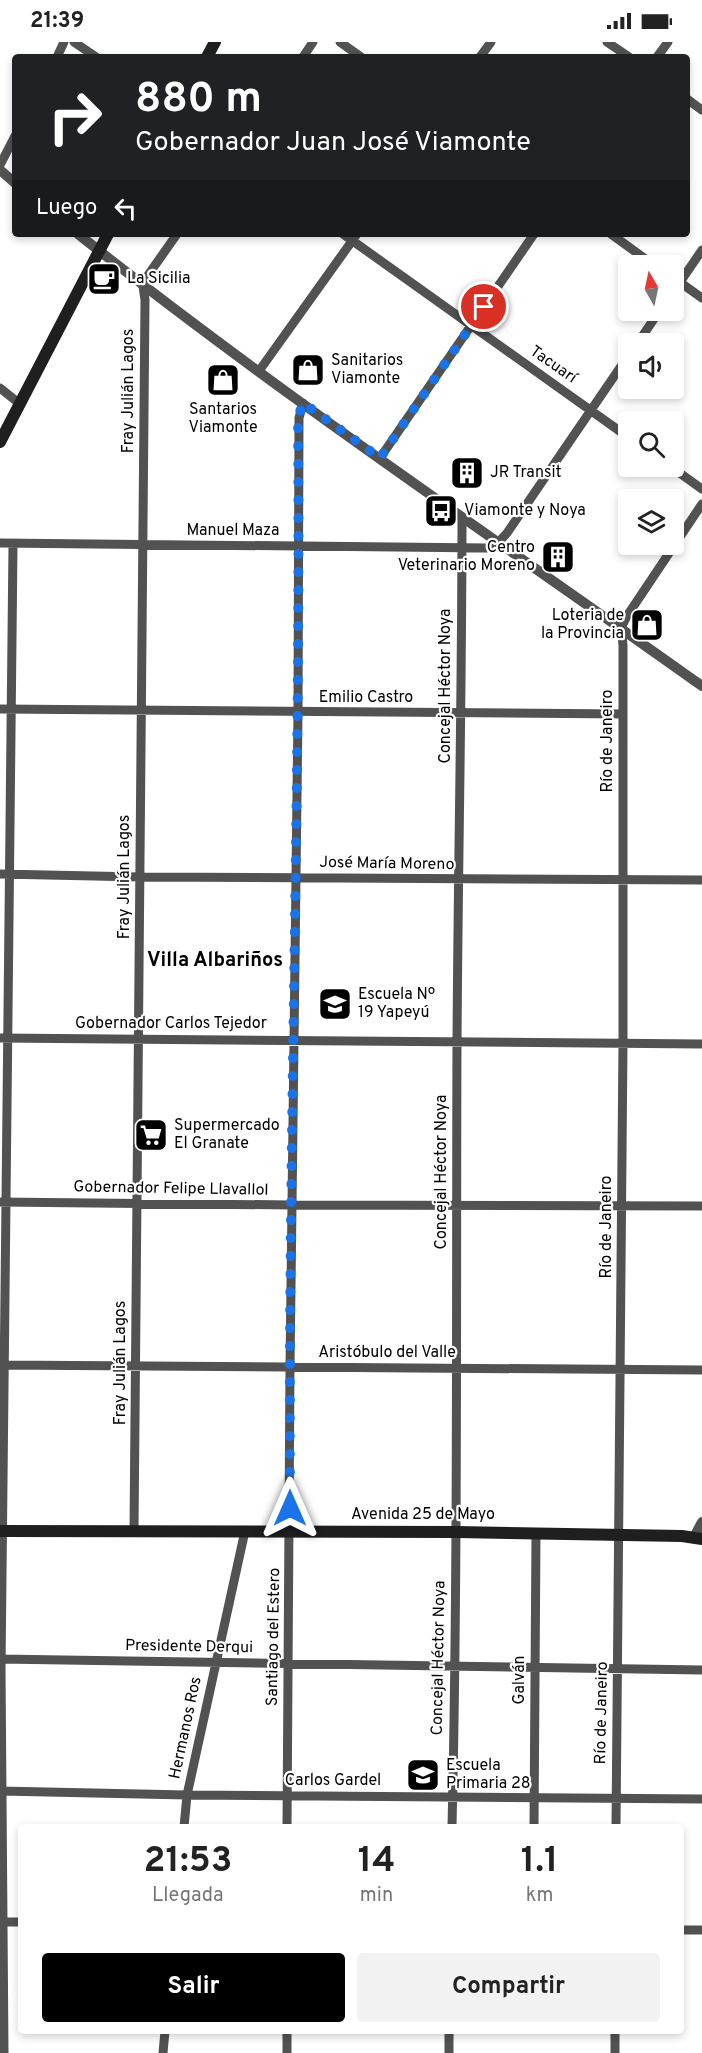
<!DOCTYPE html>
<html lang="es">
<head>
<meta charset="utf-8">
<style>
	:root { --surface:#fff; --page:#f2f2f2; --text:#222; --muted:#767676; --accent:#000 }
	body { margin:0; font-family:Overpass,sans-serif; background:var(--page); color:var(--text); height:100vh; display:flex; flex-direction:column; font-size:22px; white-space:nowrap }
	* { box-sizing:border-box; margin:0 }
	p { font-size:20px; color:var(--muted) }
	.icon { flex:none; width:33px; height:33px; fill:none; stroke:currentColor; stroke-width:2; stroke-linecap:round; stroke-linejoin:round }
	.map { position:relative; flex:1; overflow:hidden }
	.sheet { position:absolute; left:18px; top:1782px; width:666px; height:210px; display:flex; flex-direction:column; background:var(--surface); border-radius:6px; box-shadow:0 3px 9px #0003 }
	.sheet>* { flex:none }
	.hud { position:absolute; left:12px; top:12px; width:678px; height:183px; border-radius:6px; box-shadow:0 3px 9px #0003; background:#202124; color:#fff; overflow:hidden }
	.needle { width:39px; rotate:351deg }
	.controls { position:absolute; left:618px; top:213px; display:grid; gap:12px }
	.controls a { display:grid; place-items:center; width:66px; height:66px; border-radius:6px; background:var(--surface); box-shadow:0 3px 9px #0003; font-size:30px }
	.pin { position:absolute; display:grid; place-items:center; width:51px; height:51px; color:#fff; margin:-26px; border:3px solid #fff; border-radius:50%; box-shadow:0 2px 6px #0007 }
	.me { position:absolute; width:66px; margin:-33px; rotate:0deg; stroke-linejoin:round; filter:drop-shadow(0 0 4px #0008) }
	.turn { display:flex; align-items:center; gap:21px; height:126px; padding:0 24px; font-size:27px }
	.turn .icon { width:78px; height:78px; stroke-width:2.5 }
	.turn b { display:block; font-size:42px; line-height:51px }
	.then { display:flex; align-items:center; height:57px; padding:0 24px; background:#0003; gap:12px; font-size:22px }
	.eta { display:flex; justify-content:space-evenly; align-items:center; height:102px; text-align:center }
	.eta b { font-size:36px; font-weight:700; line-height:42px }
	.primary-button { display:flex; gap:12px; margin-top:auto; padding:12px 24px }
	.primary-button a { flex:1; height:69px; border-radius:6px; background:var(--accent); color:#fff; font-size:24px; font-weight:700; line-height:69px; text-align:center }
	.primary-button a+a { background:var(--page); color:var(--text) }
	.status { display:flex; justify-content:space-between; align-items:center; height:42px; padding:0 30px; background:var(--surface); direction:ltr }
	.status svg { height:16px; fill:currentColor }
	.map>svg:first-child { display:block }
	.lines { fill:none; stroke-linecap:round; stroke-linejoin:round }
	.minor { stroke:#525252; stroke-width:9 }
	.tertiary { stroke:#525252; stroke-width:10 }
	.secondary { stroke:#1f1f1f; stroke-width:12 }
	.route { stroke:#1a73e8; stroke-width:10; stroke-dasharray:0 18 }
	.labels { text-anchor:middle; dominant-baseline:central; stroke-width:4.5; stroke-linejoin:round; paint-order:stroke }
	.poi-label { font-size:16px; fill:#000; stroke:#fff; text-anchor:start }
	.street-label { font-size:16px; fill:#000; stroke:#fff }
	.quarter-label { font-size:20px; font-weight:bold; fill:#000; stroke:#fff }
</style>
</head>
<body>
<div class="status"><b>21:39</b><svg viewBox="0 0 49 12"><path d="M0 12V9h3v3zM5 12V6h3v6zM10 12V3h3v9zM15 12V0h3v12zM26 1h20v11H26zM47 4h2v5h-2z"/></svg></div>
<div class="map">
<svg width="702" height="2011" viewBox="0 0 702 2011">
	<rect width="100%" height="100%" fill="#fff"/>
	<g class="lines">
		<path class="minor" d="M 74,0 L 96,15
			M 340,0 L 361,15
			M 607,0 L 629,15
			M 57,15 L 64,0
			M 303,15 L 313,0
			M 480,15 L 491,0
			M 657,15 L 668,0
			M 687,57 L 702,68
			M 0,123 L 15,94
			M 343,192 L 628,395
			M 611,192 L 655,224
			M 674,236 L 702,256
			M 674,249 L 702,208
			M 637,302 L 660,268
			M 259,329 L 357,192
			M 0,346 L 20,362
			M 380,416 L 534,192
			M 670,424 L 702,447
			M 0,501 L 487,506 L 495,504 L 507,491 L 628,314
			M 0,667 L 623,672
			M 0,832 L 140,835 L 702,838
			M 0,996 L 702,1002
			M 0,1160 L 292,1163 L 702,1164
			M 0,1323 L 702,1328
			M 134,1489 L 145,258 L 143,244 L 146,236 L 177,192
			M 0,1617 L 702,1628
			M 0,1749 L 187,1753 L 702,1757
			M 184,1785 L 187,1753 L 245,1489
			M 287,1785 L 290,1326 L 298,671 L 299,376 L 303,361
			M 452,1785 C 458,1524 456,1263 457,1002 C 458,827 462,651 462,476
			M 534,1785 L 536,1491
			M 616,1785 L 623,1001 L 623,603 L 621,586 L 627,574 L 702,462
			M 0,1880 L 21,1880
			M 681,1888 L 702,1888
			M 4,2011 L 1,1627 L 13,502
			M 163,2011 L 165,1989
			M 287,2011 L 287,1989
			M 449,2011 L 449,1989
			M 615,2011 L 615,1989"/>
		<path class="tertiary" d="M 0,128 L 15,141
			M 78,192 C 279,352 493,495 702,644
			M 694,1495 L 702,1480"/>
		<path class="secondary" d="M 207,15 L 215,0
			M 0,400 L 108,192
			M 0,1489 L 456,1490 L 682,1494 L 702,1497"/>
	</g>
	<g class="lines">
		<path class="route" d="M 290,1466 C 288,1102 301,739 298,375 L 303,361 L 380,416 L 484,265"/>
	</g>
	<defs>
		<g id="cafe-square" transform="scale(1.725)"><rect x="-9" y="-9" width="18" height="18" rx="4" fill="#000" stroke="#fff"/><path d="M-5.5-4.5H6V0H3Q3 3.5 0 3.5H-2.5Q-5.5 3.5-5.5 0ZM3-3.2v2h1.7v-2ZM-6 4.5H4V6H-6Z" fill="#fff"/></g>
		<g id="shop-square" transform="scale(1.725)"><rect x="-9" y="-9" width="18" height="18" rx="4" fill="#000" stroke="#fff"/><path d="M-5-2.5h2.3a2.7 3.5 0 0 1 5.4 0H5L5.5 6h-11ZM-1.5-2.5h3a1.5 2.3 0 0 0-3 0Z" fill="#fff"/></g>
		<g id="building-square" transform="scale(1.725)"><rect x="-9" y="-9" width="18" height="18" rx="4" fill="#000" stroke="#fff"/><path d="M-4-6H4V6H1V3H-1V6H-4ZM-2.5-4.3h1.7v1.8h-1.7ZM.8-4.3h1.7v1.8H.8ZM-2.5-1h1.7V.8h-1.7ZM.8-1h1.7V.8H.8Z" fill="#fff"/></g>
		<g id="bus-square" transform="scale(1.725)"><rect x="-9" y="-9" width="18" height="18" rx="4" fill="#000" stroke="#fff"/><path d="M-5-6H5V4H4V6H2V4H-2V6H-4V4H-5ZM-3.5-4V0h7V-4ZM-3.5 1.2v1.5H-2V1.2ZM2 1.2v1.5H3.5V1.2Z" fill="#fff"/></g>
		<g id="school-square" transform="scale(1.725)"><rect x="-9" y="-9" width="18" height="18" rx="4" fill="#000" stroke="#fff"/><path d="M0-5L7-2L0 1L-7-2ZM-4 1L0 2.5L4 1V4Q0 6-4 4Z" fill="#fff"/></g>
		<g id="supermarket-square" transform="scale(1.725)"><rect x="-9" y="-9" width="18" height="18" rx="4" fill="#000" stroke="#fff"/><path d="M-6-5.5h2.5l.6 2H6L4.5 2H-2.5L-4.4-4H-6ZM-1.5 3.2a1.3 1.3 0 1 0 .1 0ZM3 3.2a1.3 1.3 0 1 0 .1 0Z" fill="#fff"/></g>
	</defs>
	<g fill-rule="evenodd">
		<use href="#cafe-square" x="104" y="237"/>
		<use href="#shop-square" x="308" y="328"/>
		<use href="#shop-square" x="223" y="338"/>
		<use href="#building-square" x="467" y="431"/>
		<use href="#bus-square" x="441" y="469"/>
		<use href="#building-square" x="558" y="515"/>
		<use href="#shop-square" x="647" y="583"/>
		<use href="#school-square" x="335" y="962"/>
		<use href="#supermarket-square" x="151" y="1093"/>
		<use href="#school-square" x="423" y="1733"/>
	</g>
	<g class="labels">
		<g class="poi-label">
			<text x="127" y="237">La Sicilia</text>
			<text x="331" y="319">Sanitarios<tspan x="331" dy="18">Viamonte</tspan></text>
			<text x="223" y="368" text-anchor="middle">Santarios<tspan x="223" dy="18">Viamonte</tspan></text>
			<text x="490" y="431">JR Transit</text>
			<text x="464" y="469">Viamonte y Noya</text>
			<text x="535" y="506" text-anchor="end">Centro<tspan x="535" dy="18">Veterinario Moreno</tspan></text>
			<text x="624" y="574" text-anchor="end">Loteria de<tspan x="624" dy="18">la Provincia</tspan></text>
			<text x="358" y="953">Escuela Nº<tspan x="358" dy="18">19 Yapeyú</tspan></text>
			<text x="174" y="1084">Supermercado<tspan x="174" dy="18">El Granate</tspan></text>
			<text x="446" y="1724">Escuela<tspan x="446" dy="18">Primaria 28</tspan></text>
		</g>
		<g class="street-label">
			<text transform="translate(553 323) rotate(35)">Tacuarí</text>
			<text transform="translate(129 349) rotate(-90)">Fray Julián Lagos</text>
			<text x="233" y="489">Manuel Maza</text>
			<text transform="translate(446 644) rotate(-90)">Concejal Héctor Noya</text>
			<text x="366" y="656">Emilio Castro</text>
			<text transform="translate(608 699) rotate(-90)">Río de Janeiro</text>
			<text transform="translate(387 822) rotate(1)">José María Moreno</text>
			<text transform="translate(125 835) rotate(-90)">Fray Julián Lagos</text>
			<text x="171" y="982">Gobernador Carlos Tejedor</text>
			<text transform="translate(442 1130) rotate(-90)">Concejal Héctor Noya</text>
			<text transform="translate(171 1147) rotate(1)">Gobernador Felipe Llavallol</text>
			<text transform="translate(607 1185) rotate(-90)">Río de Janeiro</text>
			<text x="387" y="1311">Aristóbulo del Valle</text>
			<text transform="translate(121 1321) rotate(-90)">Fray Julián Lagos</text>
			<text x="423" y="1473">Avenida 25 de Mayo</text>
			<text transform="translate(274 1595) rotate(-89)">Santiago del Estero</text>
			<text transform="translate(189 1605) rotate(1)">Presidente Derqui</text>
			<text transform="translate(439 1616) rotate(-89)">Concejal Héctor Noya</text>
			<text transform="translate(520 1638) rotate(-90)">Galván</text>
			<text transform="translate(602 1671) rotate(-89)">Río de Janeiro</text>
			<text transform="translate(186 1686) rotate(-78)">Hermanos Ros</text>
			<text x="333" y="1739">Carlos Gardel</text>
		</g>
		<g class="quarter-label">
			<text x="215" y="919">Villa Albariños</text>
		</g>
	</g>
</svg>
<div class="controls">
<a><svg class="needle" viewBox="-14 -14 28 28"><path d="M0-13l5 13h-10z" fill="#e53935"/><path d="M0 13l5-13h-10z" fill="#767676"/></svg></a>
<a><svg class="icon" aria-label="sound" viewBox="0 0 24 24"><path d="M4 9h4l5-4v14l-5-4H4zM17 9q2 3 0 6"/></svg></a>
<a><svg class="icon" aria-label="search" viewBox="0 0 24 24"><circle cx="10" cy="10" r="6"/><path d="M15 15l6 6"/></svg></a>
<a><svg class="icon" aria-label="layers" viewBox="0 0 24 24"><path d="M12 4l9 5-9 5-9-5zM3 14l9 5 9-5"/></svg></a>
</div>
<div class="pin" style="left:484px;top:265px;background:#d93025"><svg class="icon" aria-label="arrive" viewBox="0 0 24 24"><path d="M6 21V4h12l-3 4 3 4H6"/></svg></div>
<svg class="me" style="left:290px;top:1466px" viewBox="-20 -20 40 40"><path d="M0-17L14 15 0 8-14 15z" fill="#1a73e8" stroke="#fff" stroke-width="4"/></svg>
<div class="hud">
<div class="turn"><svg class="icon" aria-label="right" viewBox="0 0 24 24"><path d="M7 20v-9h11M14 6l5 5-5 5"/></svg><div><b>880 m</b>Gobernador Juan José Viamonte</div></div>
<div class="then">Luego<svg class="icon" aria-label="left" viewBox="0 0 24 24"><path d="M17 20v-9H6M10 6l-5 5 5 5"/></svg></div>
</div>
<section class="sheet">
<div class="eta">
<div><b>21:53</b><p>Llegada</p></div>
<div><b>14</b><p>min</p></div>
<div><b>1.1</b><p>km</p></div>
</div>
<div class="primary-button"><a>Salir</a><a>Compartir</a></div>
</section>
</div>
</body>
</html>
